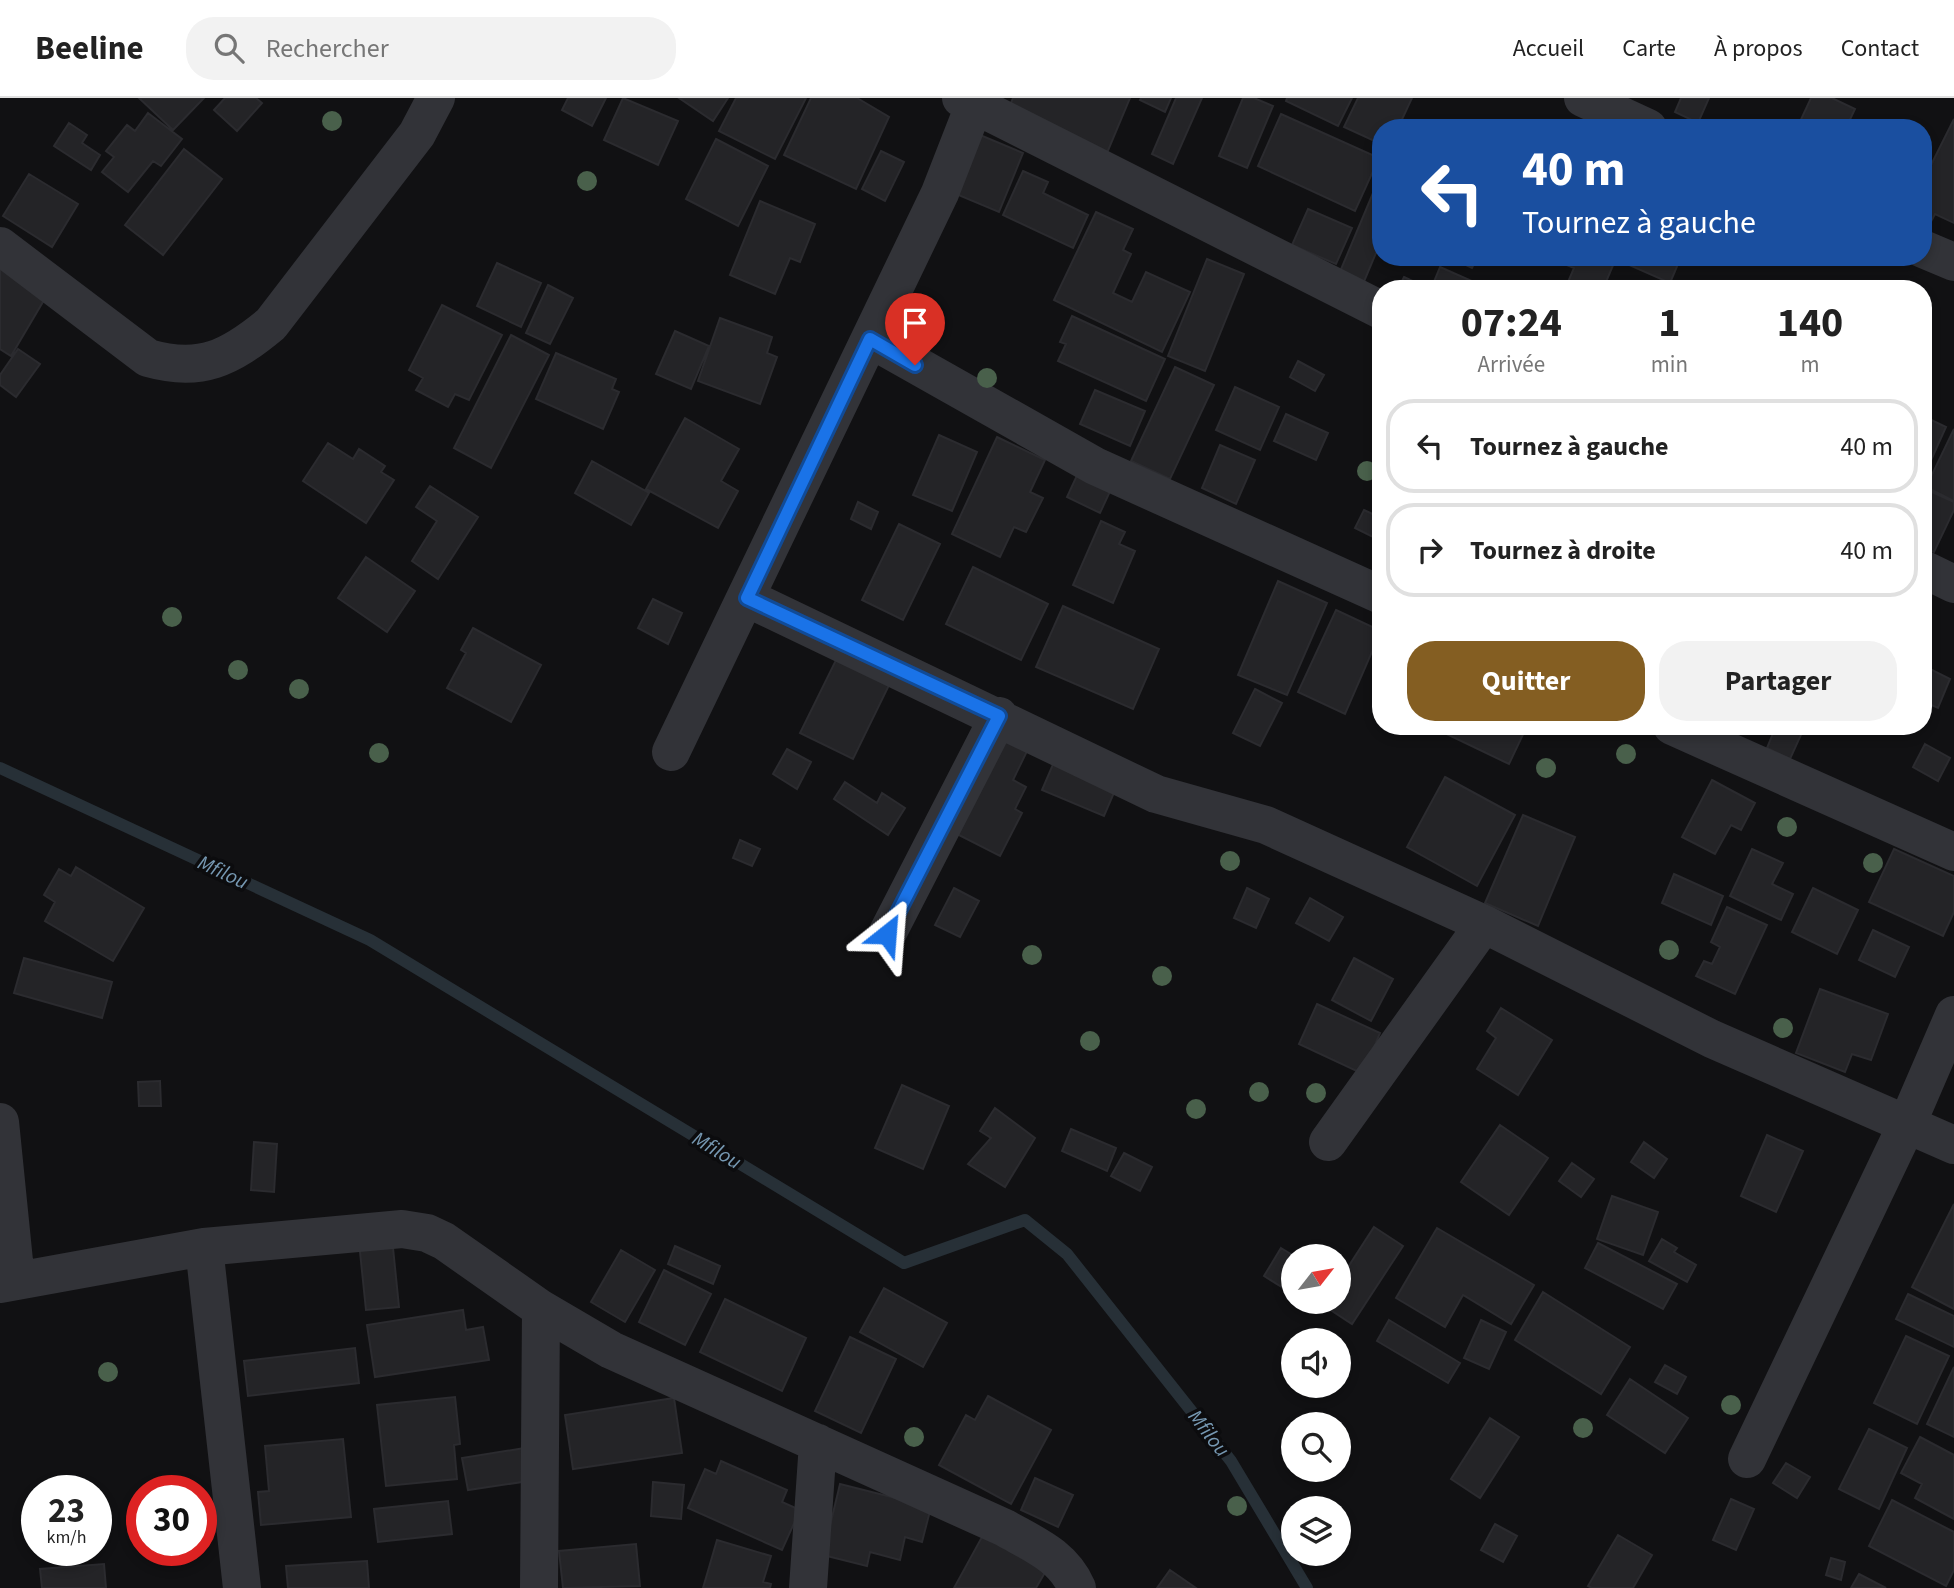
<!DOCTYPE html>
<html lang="fr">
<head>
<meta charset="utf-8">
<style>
	:root { --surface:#fff; --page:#f2f2f2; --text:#222; --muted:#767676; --line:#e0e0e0; --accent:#845e22 }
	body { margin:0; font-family:"Source Sans 3",sans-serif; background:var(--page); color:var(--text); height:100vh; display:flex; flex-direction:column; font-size:26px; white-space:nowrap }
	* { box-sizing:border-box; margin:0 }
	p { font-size:23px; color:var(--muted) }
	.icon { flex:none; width:38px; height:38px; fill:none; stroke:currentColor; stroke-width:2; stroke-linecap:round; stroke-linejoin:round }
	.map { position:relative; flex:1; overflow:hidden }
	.drawer { position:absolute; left:1372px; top:182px; width:560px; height:455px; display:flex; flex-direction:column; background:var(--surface); border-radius:28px; box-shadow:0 4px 10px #0003 }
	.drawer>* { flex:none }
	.guide { position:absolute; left:1372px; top:21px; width:560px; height:147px; border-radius:28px; box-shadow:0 4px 10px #0003; background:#1a4fa0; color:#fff; overflow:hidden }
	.needle { width:46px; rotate:59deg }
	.tools { position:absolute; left:1281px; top:1146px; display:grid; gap:14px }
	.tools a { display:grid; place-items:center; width:70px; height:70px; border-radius:50%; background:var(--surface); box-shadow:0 4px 10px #0003; font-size:35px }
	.speed { position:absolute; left:21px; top:1377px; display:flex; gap:14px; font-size:35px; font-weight:700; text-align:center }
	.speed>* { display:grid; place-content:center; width:91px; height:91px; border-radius:50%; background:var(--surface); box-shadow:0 4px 10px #0003; line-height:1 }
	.speed small { font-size:18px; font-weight:400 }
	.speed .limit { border:10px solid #d22; background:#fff; color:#111 }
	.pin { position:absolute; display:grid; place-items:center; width:60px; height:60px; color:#fff; margin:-72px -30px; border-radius:50% 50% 50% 0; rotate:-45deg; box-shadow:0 0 7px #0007 }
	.pin .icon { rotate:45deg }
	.me { position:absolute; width:77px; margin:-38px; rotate:28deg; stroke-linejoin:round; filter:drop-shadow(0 0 5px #0008) }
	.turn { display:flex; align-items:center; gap:24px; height:147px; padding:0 35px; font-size:32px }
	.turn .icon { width:91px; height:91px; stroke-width:2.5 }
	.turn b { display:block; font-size:49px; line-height:60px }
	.eta { display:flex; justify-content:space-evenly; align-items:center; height:119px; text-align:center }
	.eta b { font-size:42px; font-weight:700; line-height:49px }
	.button { display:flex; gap:14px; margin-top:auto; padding:14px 35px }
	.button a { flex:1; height:80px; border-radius:28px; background:var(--accent); color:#fff; font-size:28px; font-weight:700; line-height:80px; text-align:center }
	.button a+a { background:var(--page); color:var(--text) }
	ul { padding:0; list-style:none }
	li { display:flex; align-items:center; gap:21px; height:94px; margin:0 14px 10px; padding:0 21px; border:4px solid var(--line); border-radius:28px }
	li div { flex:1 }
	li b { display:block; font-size:26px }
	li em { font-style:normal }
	header { display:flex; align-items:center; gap:42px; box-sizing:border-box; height:98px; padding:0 35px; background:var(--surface); border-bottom:2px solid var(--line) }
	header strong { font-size:33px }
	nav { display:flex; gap:38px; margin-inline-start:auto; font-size:24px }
	.search { width:490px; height:63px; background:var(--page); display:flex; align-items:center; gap:18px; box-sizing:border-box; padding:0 24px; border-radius:28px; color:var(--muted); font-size:26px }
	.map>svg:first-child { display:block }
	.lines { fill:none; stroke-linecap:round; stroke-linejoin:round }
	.stream { stroke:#273037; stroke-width:12 }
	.building { fill:#242427; stroke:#2b2b2f; stroke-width:2 }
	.minor { stroke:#323338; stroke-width:38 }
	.tree { fill:#49604b }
	.route-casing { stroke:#114b97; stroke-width:18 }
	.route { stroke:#1a73e8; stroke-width:12 }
	.labels { text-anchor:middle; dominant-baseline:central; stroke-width:7; stroke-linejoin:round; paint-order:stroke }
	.water-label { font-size:21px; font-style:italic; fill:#7698b2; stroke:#0c0c0e }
</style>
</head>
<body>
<header>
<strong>Beeline</strong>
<div class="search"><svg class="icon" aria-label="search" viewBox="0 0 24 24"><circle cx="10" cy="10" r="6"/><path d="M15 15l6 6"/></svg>Rechercher</div>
<nav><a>Accueil</a><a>Carte</a><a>À propos</a><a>Contact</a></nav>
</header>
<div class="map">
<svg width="1954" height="1490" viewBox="0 0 1954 1490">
	<rect width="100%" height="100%" fill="#111113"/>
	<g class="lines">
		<path class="stream" d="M 0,670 L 370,842 L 904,1165 L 1025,1122 L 1067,1156 L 1231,1363 L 1307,1490"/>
	</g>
	<path class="building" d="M 139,0 L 204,0 L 173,32 Z
		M 225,0 L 256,0 L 262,5 L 237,33 L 214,12 Z
		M 568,0 L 606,0 L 592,28 L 562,12 Z
		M 623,0 L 678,23 L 658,67 L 604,42 Z
		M 679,0 L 728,0 L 713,23 Z
		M 736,0 L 806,0 L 775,61 L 719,33 Z
		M 811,0 L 857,0 L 889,19 L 856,91 L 784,57 Z
		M 1013,0 L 1130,0 L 1107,55 L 1008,12 Z
		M 1141,0 L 1171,0 L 1165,14 L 1140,2 Z
		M 1176,0 L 1202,0 L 1173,66 L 1152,56 Z
		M 1243,0 L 1254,0 L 1273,8 L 1247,70 L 1219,58 Z
		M 1287,0 L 1352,0 L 1338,28 L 1286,3 Z
		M 1358,0 L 1412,0 L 1398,30 L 1381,30 L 1381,46 L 1344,29 Z
		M 1681,0 L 1709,0 L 1698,25 L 1675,14 Z
		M 1811,0 L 1832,0 L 1855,11 L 1846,30 L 1797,30 Z
		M 148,15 L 182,41 L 161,68 L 153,63 L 128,94 L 102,74 L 114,59 L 106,53 L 127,27 L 135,33 Z
		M 1281,16 L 1379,60 L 1355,113 L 1258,68 Z
		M 1954,21 L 1954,125 L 1935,116 L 1925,135 L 1923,83 Z
		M 69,25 L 87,37 L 82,45 L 100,57 L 91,72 L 54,48 Z
		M 980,37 L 1023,55 L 999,114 L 956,96 Z
		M 716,41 L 768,68 L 738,128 L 686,101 Z
		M 184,51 L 222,81 L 163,157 L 125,127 Z
		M 881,53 L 904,64 L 885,103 L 862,91 Z
		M 1023,73 L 1048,84 L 1043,95 L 1088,117 L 1073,150 L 1003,117 Z
		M 29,76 L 78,106 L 52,149 L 3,118 Z
		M 1381,76 L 1381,143 L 1363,186 L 1339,176 Z
		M 760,103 L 815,126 L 800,164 L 790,160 L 775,196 L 730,177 Z
		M 1308,111 L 1352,130 L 1336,166 L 1292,147 Z
		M 1096,114 L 1133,131 L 1123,152 L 1131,156 L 1113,195 L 1132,204 L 1146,174 L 1190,194 L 1162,254 L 1054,202 Z
		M 1449,159 L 1477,159 L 1472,170 Z
		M 1548,159 L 1601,159 L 1614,165 L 1603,191 L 1565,191 L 1574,170 Z
		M 1621,159 L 1681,159 L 1670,185 L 1620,163 Z
		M 1207,161 L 1244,176 L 1205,273 L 1168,258 Z
		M 497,165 L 541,185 L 521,229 L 477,208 Z
		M 0,169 L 47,197 L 11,258 L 0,251 Z
		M 1440,169 L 1474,184 L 1471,191 L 1431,191 Z
		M 1404,179 L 1421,187 L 1419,191 L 1398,191 Z
		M 548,187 L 573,200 L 550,246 L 526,235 Z
		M 442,207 L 502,237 L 469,302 L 455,296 L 448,309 L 416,292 L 423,280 L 409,272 Z
		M 1072,218 L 1165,261 L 1146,303 L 1058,263 L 1066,246 L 1060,244 Z
		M 720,220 L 772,239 L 767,255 L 777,259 L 760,306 L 698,283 Z
		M 675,233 L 709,248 L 691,291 L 656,276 Z
		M 511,237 L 549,257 L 491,370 L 454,350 Z
		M 18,251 L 40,266 L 16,299 L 0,287 L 0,277 Z
		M 556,255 L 616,281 L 612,291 L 619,294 L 603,331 L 536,301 Z
		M 1298,263 L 1324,277 L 1315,293 L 1290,279 Z
		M 1175,269 L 1214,287 L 1170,381 L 1131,363 Z
		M 1235,289 L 1279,309 L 1260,352 L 1216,332 Z
		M 1095,292 L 1145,313 L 1130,348 L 1080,326 Z
		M 1286,316 L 1328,335 L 1316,362 L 1274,343 Z
		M 1923,318 L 1946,329 L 1923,380 Z
		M 685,320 L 739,351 L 721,383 L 738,393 L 718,430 L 646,391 Z
		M 1954,331 L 1954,403 L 1926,389 Z
		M 939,337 L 977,354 L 952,413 L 913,397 Z
		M 997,339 L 1045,362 L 1030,394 L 1043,400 L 1026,434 L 1014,429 L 1000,459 L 952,436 Z
		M 328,345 L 353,361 L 359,351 L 385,368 L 381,374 L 394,382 L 366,425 L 303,383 Z
		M 1220,347 L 1255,362 L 1236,406 L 1202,390 Z
		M 592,363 L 649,395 L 631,427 L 575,395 Z
		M 1079,373 L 1112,389 L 1100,415 L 1067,399 Z
		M 430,388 L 478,419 L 438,481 L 412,463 L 437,423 L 416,409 Z
		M 1923,390 L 1954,404 L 1954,412 L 1934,454 L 1923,449 Z
		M 858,404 L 878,414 L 871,431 L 851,421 Z
		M 1364,412 L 1381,420 L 1381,443 L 1355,430 Z
		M 1101,423 L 1125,434 L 1119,446 L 1135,453 L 1113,505 L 1073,487 Z
		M 899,426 L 940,446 L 903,522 L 862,502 Z
		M 366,459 L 415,493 L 387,534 L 338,500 Z
		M 973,469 L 1048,506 L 1021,562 L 946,526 Z
		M 1278,483 L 1327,505 L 1287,597 L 1238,577 Z
		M 653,501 L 682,515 L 668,546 L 638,530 Z
		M 1063,508 L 1159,551 L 1133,611 L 1036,569 Z
		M 1336,512 L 1381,533 L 1345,616 L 1298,594 Z
		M 473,530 L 541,567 L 511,624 L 447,590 L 466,555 L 461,552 Z
		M 840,554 L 893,579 L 853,661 L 800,635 Z
		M 1928,570 L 1950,581 L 1938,610 L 1923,603 L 1923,581 Z
		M 1255,591 L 1282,605 L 1260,648 L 1233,635 Z
		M 1430,628 L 1527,628 L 1509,666 Z
		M 1776,628 L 1805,628 L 1790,661 L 1767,650 Z
		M 1003,634 L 1030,647 L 1013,682 L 1026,689 L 1015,711 L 1022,715 L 1000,758 L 953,734 Z
		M 1925,646 L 1950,660 L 1938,683 L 1913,669 Z
		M 787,651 L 811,664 L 797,691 L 773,676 Z
		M 1054,664 L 1116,690 L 1104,718 L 1042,692 Z
		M 1445,679 L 1515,717 L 1477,788 L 1407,749 Z
		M 1712,682 L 1755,705 L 1741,732 L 1731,727 L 1715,756 L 1682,739 Z
		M 845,684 L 877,705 L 882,695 L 905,710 L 888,737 L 834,701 Z
		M 1523,717 L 1575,739 L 1538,828 L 1485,805 Z
		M 740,742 L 760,751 L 752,768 L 733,760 Z
		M 1752,751 L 1783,765 L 1772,786 L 1793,796 L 1781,822 L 1730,798 Z
		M 1894,751 L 1954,778 L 1954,814 L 1943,838 L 1869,804 Z
		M 76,769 L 144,810 L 113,863 L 45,823 L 55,804 L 44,797 L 59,771 L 71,778 Z
		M 1674,776 L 1723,798 L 1711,827 L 1662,805 Z
		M 954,790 L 979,803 L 960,839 L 935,827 Z
		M 1247,790 L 1269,801 L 1256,830 L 1234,820 Z
		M 1813,790 L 1858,812 L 1837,856 L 1792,834 Z
		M 1310,800 L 1343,819 L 1329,843 L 1296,825 Z
		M 1727,809 L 1767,827 L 1735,896 L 1696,878 L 1704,863 L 1712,866 L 1720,849 L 1711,844 Z
		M 1873,832 L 1909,849 L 1895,879 L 1859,862 Z
		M 24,860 L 112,884 L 102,920 L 14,895 Z
		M 1354,860 L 1393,881 L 1371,923 L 1332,902 Z
		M 1820,891 L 1888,916 L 1871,962 L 1852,956 L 1845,974 L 1796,955 Z
		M 1317,906 L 1380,935 L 1363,976 L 1299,946 Z
		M 1501,910 L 1552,942 L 1518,997 L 1477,971 L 1496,940 L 1487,933 Z
		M 160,983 L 161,1008 L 139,1008 L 138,984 Z
		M 902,987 L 949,1008 L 923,1071 L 875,1050 Z
		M 995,1010 L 1035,1040 L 1005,1089 L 968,1066 L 991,1040 L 980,1033 Z
		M 1500,1027 L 1548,1060 L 1509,1117 L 1461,1084 Z
		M 1071,1031 L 1116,1050 L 1107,1073 L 1062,1053 Z
		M 1767,1037 L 1803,1053 L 1776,1114 L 1741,1098 Z
		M 254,1044 L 277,1046 L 274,1094 L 251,1092 Z
		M 1644,1044 L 1667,1061 L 1654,1080 L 1631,1064 Z
		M 1124,1055 L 1152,1069 L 1140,1093 L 1111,1078 Z
		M 1572,1065 L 1594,1081 L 1581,1099 L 1559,1083 Z
		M 1612,1098 L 1658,1114 L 1643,1157 L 1597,1141 Z
		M 1954,1106 L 1954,1211 L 1912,1189 Z
		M 1374,1129 L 1403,1148 L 1352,1226 L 1323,1207 L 1339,1204 L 1339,1183 Z
		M 1437,1130 L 1534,1187 L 1511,1226 L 1463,1197 L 1445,1229 L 1396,1200 Z
		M 392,1140 L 399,1209 L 366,1212 L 359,1144 Z
		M 1662,1141 L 1677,1150 L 1674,1154 L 1696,1167 L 1687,1184 L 1649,1163 Z
		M 1598,1145 L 1677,1186 L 1663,1211 L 1585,1170 Z
		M 675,1148 L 720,1168 L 713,1186 L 668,1166 Z
		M 1281,1150 L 1294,1158 L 1293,1196 L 1264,1178 Z
		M 621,1152 L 655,1172 L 625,1224 L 591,1204 Z
		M 664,1172 L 711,1196 L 685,1247 L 639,1224 Z
		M 884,1190 L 947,1225 L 923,1269 L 860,1234 Z
		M 1543,1194 L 1630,1249 L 1601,1296 L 1515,1242 Z
		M 1908,1196 L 1954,1218 L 1954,1249 L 1896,1221 Z
		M 725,1201 L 806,1240 L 782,1293 L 700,1254 Z
		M 463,1212 L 466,1232 L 483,1229 L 489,1262 L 375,1279 L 367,1227 Z
		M 1389,1222 L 1460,1265 L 1448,1285 L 1377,1243 Z
		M 1481,1222 L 1506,1234 L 1489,1271 L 1464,1260 Z
		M 1906,1238 L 1949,1258 L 1917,1326 L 1874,1305 Z
		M 850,1239 L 896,1261 L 861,1335 L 815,1313 Z
		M 355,1250 L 359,1285 L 248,1298 L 244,1263 Z
		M 1665,1267 L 1686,1279 L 1677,1296 L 1655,1284 Z
		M 1954,1269 L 1954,1339 L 1927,1326 Z
		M 1630,1281 L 1688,1320 L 1665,1355 L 1607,1317 Z
		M 988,1298 L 1051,1332 L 1011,1406 L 939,1367 L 966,1317 L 975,1322 Z
		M 455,1299 L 460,1346 L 454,1347 L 457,1381 L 386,1388 L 377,1307 Z
		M 674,1300 L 682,1355 L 573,1371 L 565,1317 Z
		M 1490,1320 L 1519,1339 L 1480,1400 L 1451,1381 Z
		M 1869,1331 L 1907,1350 L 1879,1411 L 1839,1391 Z
		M 1920,1339 L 1954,1357 L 1954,1421 L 1915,1400 L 1922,1386 L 1901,1375 Z
		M 343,1341 L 351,1419 L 261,1427 L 258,1394 L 269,1393 L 265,1348 Z
		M 531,1349 L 536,1382 L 468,1392 L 462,1360 Z
		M 721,1363 L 787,1392 L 782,1404 L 800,1412 L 782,1452 L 688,1410 L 705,1371 L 716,1376 Z
		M 1786,1365 L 1810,1379 L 1797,1400 L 1773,1385 Z
		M 1035,1380 L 1073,1397 L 1058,1429 L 1021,1412 Z
		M 653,1384 L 684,1387 L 681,1421 L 651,1418 Z
		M 840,1386 L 931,1409 L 922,1444 L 905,1439 L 900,1462 L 870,1454 L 867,1468 L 823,1457 Z
		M 1731,1401 L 1754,1411 L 1736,1452 L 1713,1442 Z
		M 1892,1402 L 1954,1434 L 1954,1472 L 1946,1488 L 1869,1448 Z
		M 448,1403 L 452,1436 L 378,1444 L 374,1411 Z
		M 1495,1426 L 1517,1438 L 1503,1464 L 1481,1452 Z
		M 988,1428 L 1051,1464 L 1036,1490 L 954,1490 Z
		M 1618,1437 L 1652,1457 L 1633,1490 L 1592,1490 L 1588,1488 Z
		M 717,1442 L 771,1458 L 763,1484 L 771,1486 L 770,1490 L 703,1490 Z
		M 636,1446 L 640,1488 L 563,1490 L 559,1453 Z
		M 1831,1460 L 1845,1464 L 1841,1482 L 1826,1477 Z
		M 367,1463 L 369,1490 L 288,1490 L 286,1468 Z
		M 104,1466 L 106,1490 L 42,1490 L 40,1471 Z
		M 1170,1472 L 1196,1490 L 1157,1490 Z
		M 1859,1476 L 1886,1490 L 1851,1490 Z"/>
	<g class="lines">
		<path class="minor" d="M 961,0 L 1381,212
			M 1583,0 L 1648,30
			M 0,148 L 148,260 C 201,275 230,260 271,226 L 417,36 L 436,0
			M 1923,151 L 1954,164
			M 870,241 L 1095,368 L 1381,497
			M 1923,471 L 1954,486
			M 747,500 L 1156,696 L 1266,727 L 1484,826 L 1712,941 L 1954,1047
			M 1672,628 L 1954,754
			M 671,654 L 940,95 L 977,0
			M 887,836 L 999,618
			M 0,1024 L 16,1183
			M 1328,1044 L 1484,826
			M 204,1149 L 242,1490
			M 0,1186 L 204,1149 L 402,1131 L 427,1135 L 444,1143 L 541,1211 L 611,1252 L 1005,1430 C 1035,1447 1063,1458 1077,1490
			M 1747,1361 L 1907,1026 L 1954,917
			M 539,1490 L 541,1211
			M 808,1490 L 818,1345"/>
	</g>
	<g class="tree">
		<circle cx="332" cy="23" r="10"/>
		<circle cx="587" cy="83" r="10"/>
		<circle cx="987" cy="280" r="10"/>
		<circle cx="1367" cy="373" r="10"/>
		<circle cx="172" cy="519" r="10"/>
		<circle cx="238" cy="572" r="10"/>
		<circle cx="299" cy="591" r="10"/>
		<circle cx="379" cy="655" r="10"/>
		<circle cx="1626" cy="656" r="10"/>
		<circle cx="1546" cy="670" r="10"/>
		<circle cx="1787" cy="729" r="10"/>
		<circle cx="1230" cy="763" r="10"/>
		<circle cx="1873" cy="765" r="10"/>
		<circle cx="1669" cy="852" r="10"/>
		<circle cx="1032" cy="857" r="10"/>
		<circle cx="1162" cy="878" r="10"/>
		<circle cx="1783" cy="930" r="10"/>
		<circle cx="1090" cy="943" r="10"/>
		<circle cx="1259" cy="994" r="10"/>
		<circle cx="1316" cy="995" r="10"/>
		<circle cx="1196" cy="1011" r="10"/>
		<circle cx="108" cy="1274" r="10"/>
		<circle cx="1731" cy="1307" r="10"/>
		<circle cx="1583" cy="1330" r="10"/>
		<circle cx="914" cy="1339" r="10"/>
		<circle cx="1237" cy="1408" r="10"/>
	</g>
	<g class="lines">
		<g class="route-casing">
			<path id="route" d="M 887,836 L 999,618 L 747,500 L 870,241 L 915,267"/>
		</g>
		<use href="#route" class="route"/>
	</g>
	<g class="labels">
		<g class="water-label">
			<text transform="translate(223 774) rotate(25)">Mfilou</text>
			<text transform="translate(717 1052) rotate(31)">Mfilou</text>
			<text transform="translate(1209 1335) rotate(52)">Mfilou</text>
		</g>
	</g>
</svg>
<div class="tools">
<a><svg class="needle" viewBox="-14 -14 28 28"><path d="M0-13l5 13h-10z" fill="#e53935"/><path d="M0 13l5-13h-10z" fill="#767676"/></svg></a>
<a><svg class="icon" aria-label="sound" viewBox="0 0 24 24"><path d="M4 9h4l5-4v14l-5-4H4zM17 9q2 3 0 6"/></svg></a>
<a><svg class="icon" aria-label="search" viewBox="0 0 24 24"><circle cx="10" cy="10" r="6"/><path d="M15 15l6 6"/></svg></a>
<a><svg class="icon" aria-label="layers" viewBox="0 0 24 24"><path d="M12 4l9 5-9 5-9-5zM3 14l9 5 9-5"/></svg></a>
</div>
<div class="speed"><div>23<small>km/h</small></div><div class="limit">30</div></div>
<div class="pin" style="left:915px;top:267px;background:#d93025"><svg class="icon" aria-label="arrive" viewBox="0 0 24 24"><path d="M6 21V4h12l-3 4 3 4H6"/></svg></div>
<svg class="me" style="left:887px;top:836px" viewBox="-20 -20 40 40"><path d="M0-17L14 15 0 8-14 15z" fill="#1a73e8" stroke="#fff" stroke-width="4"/></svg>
<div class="guide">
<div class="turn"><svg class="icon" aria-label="left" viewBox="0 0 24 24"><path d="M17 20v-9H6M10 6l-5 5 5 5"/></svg><div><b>40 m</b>Tournez à gauche</div></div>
</div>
<section class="drawer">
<div class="eta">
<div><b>07:24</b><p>Arrivée</p></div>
<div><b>1</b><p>min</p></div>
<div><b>140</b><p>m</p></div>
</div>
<ul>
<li><svg class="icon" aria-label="left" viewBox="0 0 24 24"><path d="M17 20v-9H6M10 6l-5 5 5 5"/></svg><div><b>Tournez à gauche</b></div><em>40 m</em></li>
<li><svg class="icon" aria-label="right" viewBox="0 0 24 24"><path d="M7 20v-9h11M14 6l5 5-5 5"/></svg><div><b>Tournez à droite</b></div><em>40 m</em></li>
</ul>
<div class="button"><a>Quitter</a><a>Partager</a></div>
</section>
</div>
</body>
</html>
